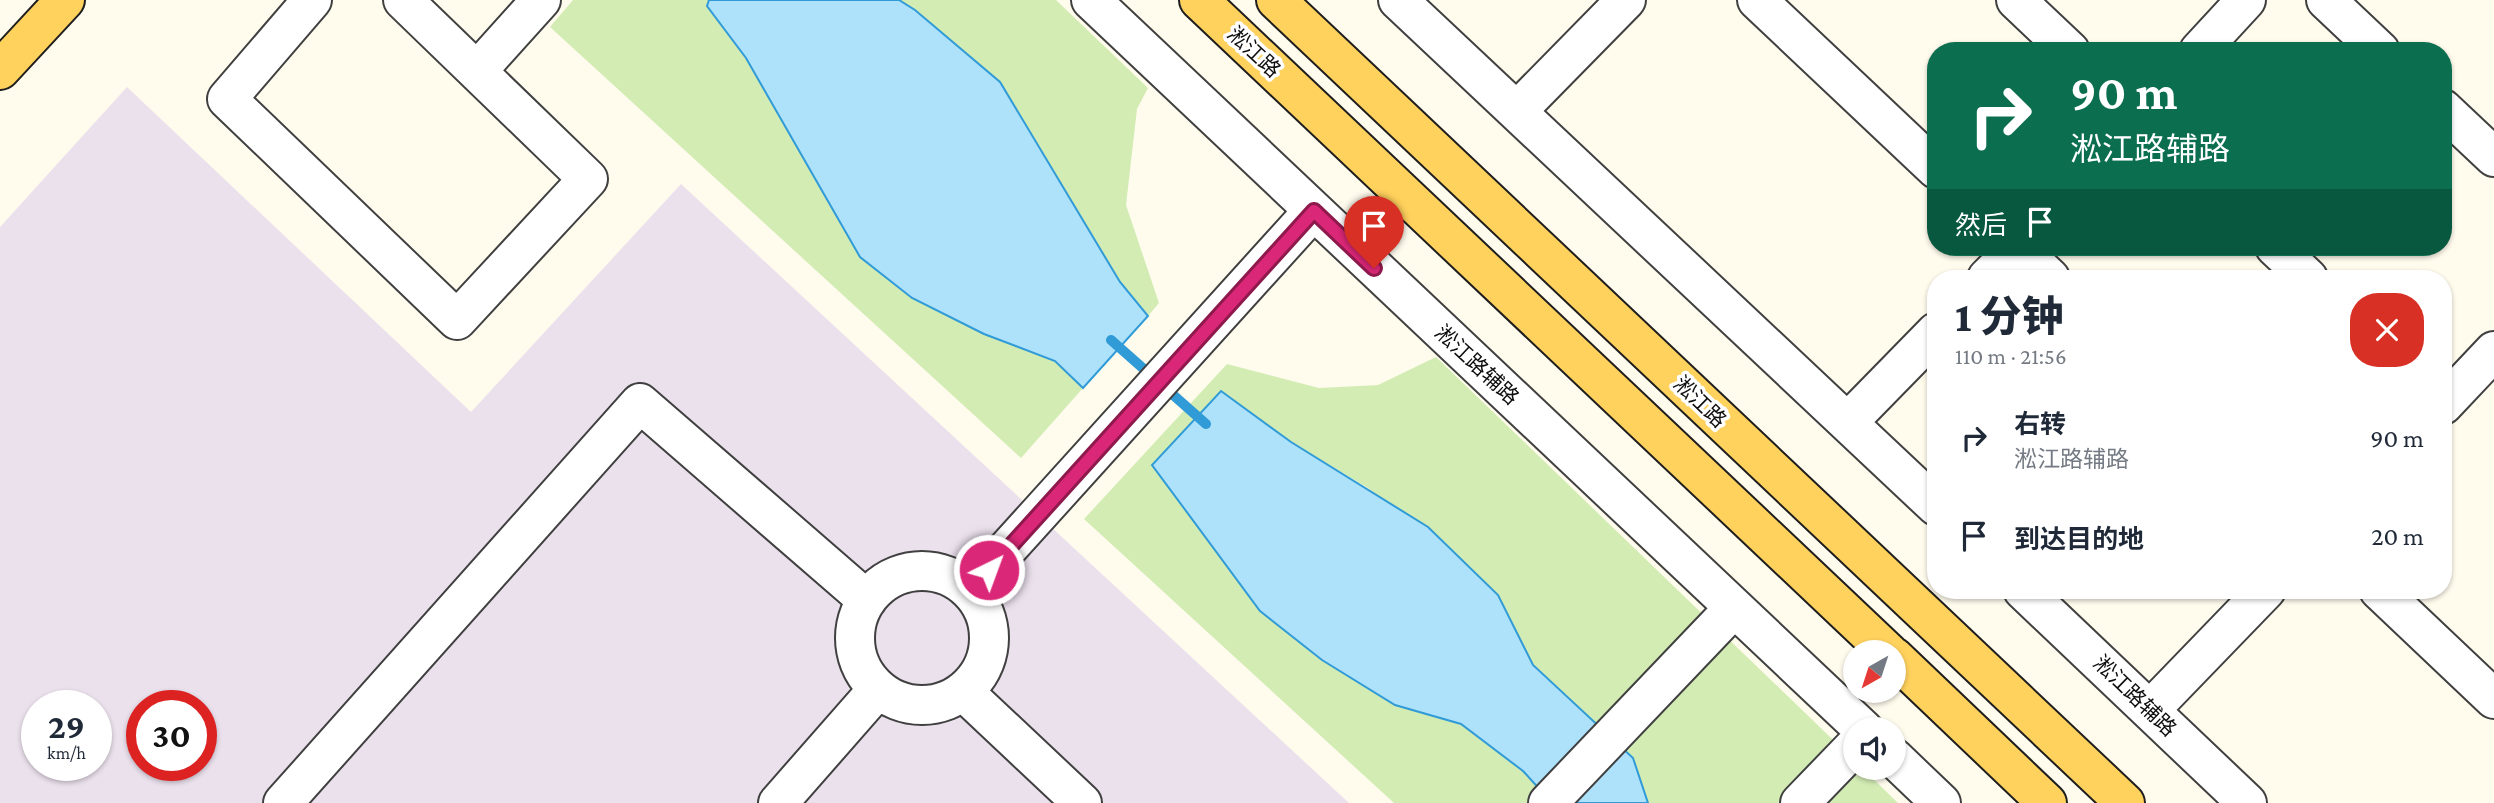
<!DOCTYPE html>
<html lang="zh">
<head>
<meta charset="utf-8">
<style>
	:root { --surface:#fff; --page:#f6f6f7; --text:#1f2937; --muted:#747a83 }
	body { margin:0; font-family:"Crimson Pro","Noto Sans SC",serif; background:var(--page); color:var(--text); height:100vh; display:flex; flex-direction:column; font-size:26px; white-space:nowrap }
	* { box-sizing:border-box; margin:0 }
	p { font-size:23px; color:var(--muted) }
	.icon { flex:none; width:38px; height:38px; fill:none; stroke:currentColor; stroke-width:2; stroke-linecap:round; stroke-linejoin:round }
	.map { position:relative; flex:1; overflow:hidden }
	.drawer { position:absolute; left:1927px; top:270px; width:525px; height:329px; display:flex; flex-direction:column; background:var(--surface); border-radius:28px; box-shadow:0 2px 5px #0004 }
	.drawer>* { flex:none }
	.top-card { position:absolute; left:1927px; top:42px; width:525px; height:214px; border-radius:28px; box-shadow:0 2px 5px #0004; background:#0b6e4f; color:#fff; overflow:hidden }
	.needle { width:46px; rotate:219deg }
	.buttons { position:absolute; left:1843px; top:640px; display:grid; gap:14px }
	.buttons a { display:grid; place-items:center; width:63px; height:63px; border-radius:50%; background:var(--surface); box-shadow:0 2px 5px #0004; font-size:35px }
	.speed { position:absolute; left:21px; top:690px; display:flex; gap:14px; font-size:35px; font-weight:700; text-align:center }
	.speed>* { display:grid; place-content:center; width:91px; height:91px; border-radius:50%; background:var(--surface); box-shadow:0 2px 5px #0004; line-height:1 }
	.speed small { font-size:18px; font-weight:400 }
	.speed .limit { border:10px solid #d22; background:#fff; color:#111 }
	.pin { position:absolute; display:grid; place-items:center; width:60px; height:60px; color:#fff; margin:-72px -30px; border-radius:50% 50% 50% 0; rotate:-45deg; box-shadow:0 0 7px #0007 }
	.pin .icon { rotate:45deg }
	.me { position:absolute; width:77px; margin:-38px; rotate:42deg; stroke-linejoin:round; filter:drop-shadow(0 0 5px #0008) }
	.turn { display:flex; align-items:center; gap:24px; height:147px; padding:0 28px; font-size:32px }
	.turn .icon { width:91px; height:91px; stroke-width:2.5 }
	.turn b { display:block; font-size:49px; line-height:60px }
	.then { display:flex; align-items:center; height:66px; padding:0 28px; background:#0003; gap:14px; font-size:26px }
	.round { display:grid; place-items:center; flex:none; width:74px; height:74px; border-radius:28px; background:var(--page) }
	.head { display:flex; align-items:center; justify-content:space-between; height:119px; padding:0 28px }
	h1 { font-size:42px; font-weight:800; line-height:52px }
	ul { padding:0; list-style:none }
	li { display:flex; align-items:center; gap:21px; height:98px; padding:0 28px }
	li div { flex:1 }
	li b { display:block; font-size:26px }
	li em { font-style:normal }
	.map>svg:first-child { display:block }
	.industrial { fill:#ebe1ed; fill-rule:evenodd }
	.green { fill:#d3ecb4 }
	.water { fill:#aee1fa; stroke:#309bd7; stroke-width:2 }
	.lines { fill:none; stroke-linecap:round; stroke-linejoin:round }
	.stream { stroke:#309bd7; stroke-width:10 }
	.minor-casing { stroke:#404040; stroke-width:42 }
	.major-casing { stroke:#1e1e1e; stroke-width:42 }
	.minor { stroke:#fff; stroke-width:38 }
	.major { stroke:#ffd15d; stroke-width:38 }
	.route-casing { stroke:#8e194d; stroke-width:18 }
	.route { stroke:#db2777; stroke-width:12 }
	.labels { text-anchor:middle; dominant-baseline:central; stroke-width:7; stroke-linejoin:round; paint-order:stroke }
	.street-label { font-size:21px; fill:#0d0d0d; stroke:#fff }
</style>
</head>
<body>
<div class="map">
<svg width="2494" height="803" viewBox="0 0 2494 803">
	<rect width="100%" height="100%" fill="#fffbed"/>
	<path class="industrial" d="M 127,87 L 471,412 L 681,184 L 1349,803 L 0,803 L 0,227 ZM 37,705 L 96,705 L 96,765 L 37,765 ZM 142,705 L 201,705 L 201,765 L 142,765 Z"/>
	<path class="green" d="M 573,0 L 709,0 L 707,7 L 746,58 L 860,257 L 912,298 L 984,334 L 1055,361 L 1083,388 L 1021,458 L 550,27 Z
		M 899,0 L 1056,0 L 1148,88 L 1137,109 L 1126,205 L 1159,303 L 1148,316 L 1120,282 L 1000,82 L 915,10 Z
		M 1436,357 L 1855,761 L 1855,768 L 1862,768 L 1898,803 L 1648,803 L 1633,758 L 1533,664 L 1498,595 L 1368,488 L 1291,442 L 1221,391 L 1152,465 L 1260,611 L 1322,660 L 1395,705 L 1461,724 L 1523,771 L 1552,803 L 1394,803 L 1084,519 L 1227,364 L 1319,388 L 1378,385 Z"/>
	<path class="water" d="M 709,0 L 899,0 L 915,10 L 1000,82 L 1120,282 L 1148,316 L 1083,388 L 1055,361 L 984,334 L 912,298 L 860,257 L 746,58 L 707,6 Z
		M 1221,391 L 1291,442 L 1428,527 L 1498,595 L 1533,665 L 1633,758 L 1648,803 L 1552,803 L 1523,771 L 1461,724 L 1395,705 L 1322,660 L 1260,611 L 1152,465 Z"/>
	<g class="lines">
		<path class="stream" d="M 1111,340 L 1206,424"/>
		<g class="minor-casing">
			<path id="minor" d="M 312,0 L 227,99 L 457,320 L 588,179 L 403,0
				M 1091,0 L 1864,730
				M 1398,0 L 1936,506
				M 1757,0 L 1936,169
				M 2016,0 L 2070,51
				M 2326,0 L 2380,51
				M 2199,51 L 2246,0
				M 478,70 L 541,0
				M 2443,109 L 2494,157
				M 1517,111 L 1626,0
				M 2017,247 L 2050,278
				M 2275,247 L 2308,278
				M 1987,278 L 2018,247
				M 2443,405 L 2494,351
				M 1848,422 L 1936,332
				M855 638a67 67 0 1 1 134 0a67 67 0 1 1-134 0Z
				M 970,590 L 1313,211
				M 2023,590 L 2247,803
				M 2379,590 L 2494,699
				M 964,692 L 1082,803
				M 2150,710 L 2266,590
				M 1894,758 L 1941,803
				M 283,803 L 640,403 L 867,600
				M 778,803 L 878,689
				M 1548,803 L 1734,608
				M 1800,803 L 1855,746"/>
		</g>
		<g class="major-casing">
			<path id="major" d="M 1199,0 L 1889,653
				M 1276,0 L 2125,803
				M 0,70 L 65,0
				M 1894,657 L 2047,803"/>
		</g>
		<use href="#minor" class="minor"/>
		<use href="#major" class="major"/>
	</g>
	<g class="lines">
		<g class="route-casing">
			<path id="route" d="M 989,570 L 1314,211 L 1374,268"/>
		</g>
		<use href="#route" class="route"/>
	</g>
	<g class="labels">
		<g class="street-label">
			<text transform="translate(1254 52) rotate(43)">淞江路</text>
			<text transform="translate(1477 365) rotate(43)">淞江路辅路</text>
			<text transform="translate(1700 402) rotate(44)">淞江路</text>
			<text transform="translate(2135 696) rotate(44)">淞江路辅路</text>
		</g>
	</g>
</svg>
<div class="buttons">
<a><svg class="needle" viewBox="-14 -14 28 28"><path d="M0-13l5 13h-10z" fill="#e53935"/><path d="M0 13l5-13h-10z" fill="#747a83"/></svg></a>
<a><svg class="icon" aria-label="sound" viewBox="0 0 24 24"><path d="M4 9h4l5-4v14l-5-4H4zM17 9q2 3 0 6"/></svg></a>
</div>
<div class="speed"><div>29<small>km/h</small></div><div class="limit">30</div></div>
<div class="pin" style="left:1374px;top:268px;background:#d93025"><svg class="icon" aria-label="arrive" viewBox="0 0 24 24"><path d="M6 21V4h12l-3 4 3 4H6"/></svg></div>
<svg class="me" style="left:989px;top:570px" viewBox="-20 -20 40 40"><circle r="17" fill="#db2777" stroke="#fff" stroke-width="3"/><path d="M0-11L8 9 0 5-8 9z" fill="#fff"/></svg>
<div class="top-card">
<div class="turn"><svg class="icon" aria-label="right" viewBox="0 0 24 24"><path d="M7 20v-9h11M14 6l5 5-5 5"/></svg><div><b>90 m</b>淞江路辅路</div></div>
<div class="then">然后<svg class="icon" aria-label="arrive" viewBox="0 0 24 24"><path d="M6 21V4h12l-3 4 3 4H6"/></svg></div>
</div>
<section class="drawer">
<div class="head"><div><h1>1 分钟</h1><p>110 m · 21:56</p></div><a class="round" style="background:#d93025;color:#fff"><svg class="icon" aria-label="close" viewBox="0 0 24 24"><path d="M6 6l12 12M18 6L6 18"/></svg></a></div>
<ul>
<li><svg class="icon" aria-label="right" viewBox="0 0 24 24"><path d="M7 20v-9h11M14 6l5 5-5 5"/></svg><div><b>右转</b><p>淞江路辅路</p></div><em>90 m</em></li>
<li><svg class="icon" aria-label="arrive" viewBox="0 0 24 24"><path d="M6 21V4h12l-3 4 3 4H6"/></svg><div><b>到达目的地</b></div><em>20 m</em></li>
</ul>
</section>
</div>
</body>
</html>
